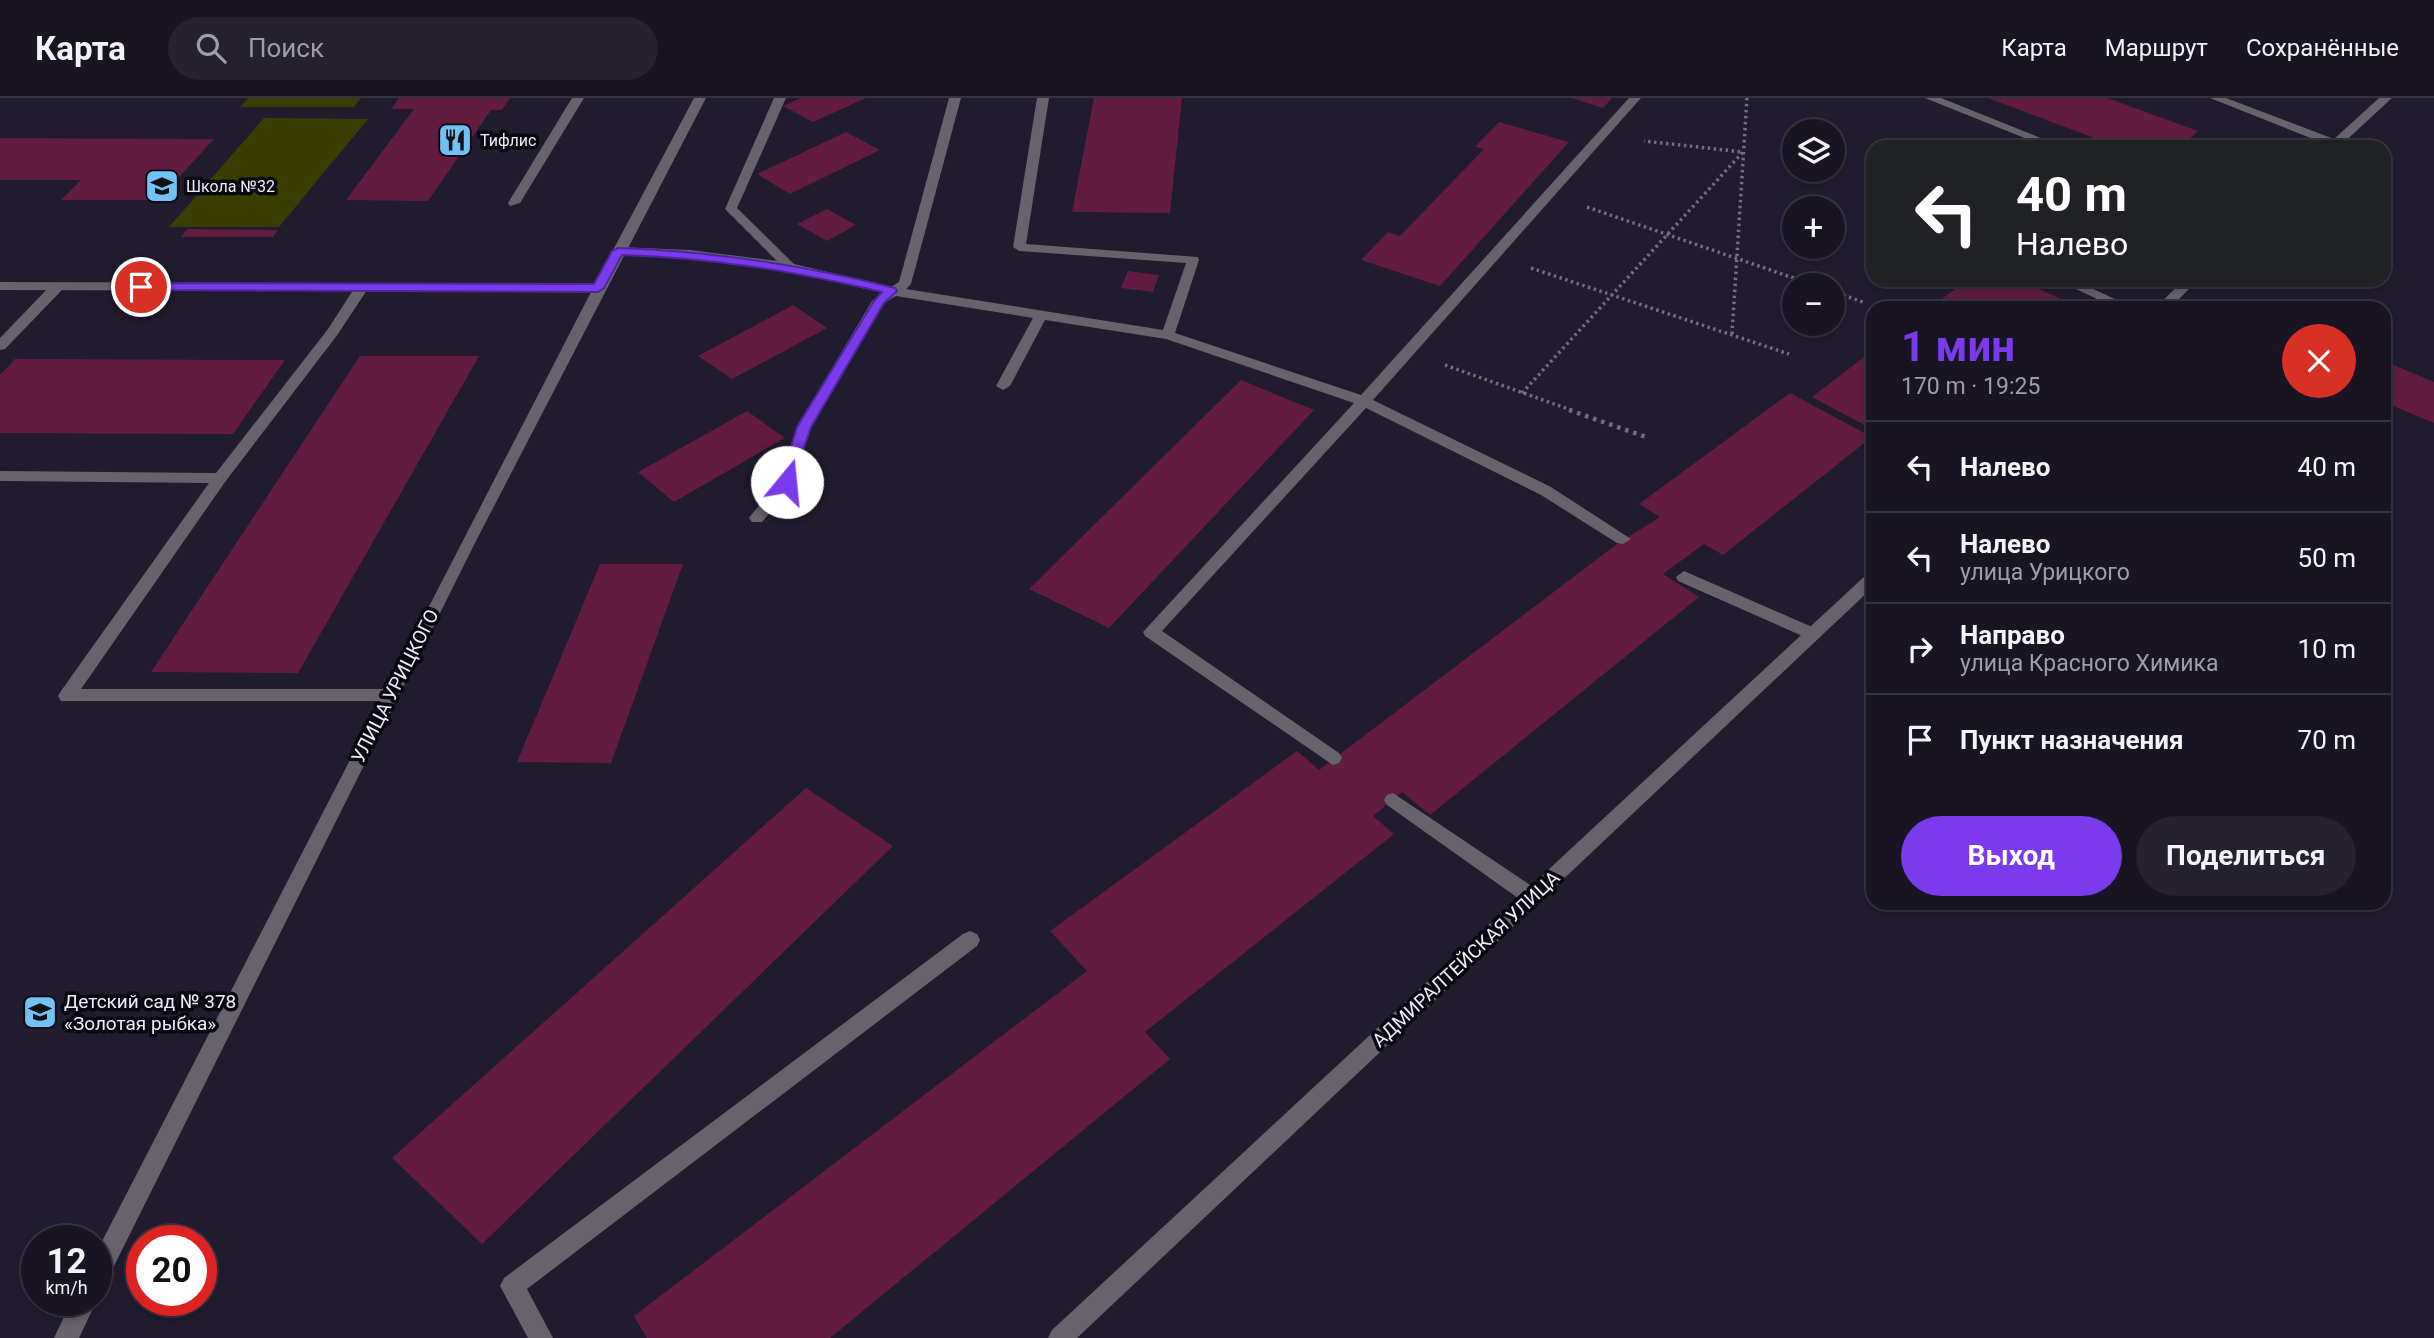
<!DOCTYPE html>
<html lang="ru">
<head>
<meta charset="utf-8">
<style>
	:root { --surface:#181422; --page:#25212f; --text:#f1f3f6; --muted:#9f9ea5; --line:#363340; --accent:#7c3aed }
	body { margin:0; font-family:Roboto,sans-serif; background:var(--page); color:var(--text); height:100vh; display:flex; flex-direction:column; font-size:26px; white-space:nowrap }
	* { box-sizing:border-box; margin:0 }
	p { font-size:23px; color:var(--muted) }
	.icon { flex:none; width:38px; height:38px; fill:none; stroke:currentColor; stroke-width:2; stroke-linecap:round; stroke-linejoin:round }
	.map { position:relative; flex:1; overflow:hidden }
	.side { position:absolute; left:1866px; top:203px; width:525px; height:609px; display:flex; flex-direction:column; background:var(--surface); border-radius:21px; box-shadow:0 4px 10px #0003,0 0 0 2px var(--line) }
	.side>* { flex:none }
	.banner { position:absolute; left:1866px; top:42px; width:525px; height:147px; border-radius:21px; box-shadow:0 4px 10px #0003,0 0 0 2px var(--line); background:#202124; color:#fff; overflow:hidden }
	.buttons { position:absolute; left:1782px; top:21px; display:grid; gap:14px }
	.buttons a { display:grid; place-items:center; width:63px; height:63px; border-radius:50%; background:var(--surface); box-shadow:0 4px 10px #0003,0 0 0 2px var(--line); font-size:35px }
	.speed { position:absolute; left:21px; top:1127px; display:flex; gap:14px; font-size:35px; font-weight:700; text-align:center }
	.speed>* { display:grid; place-content:center; width:91px; height:91px; border-radius:50%; background:var(--surface); box-shadow:0 4px 10px #0003,0 0 0 2px var(--line); line-height:1 }
	.speed small { font-size:18px; font-weight:400 }
	.speed .limit { border:10px solid #d22; background:#fff; color:#111 }
	.pin { position:absolute; display:grid; place-items:center; width:60px; height:60px; color:#fff; margin:-30px; border:4px solid #fff; border-radius:50%; box-shadow:0 2px 7px #0007 }
	.me { position:absolute; width:77px; margin:-38px; rotate:17deg; stroke-linejoin:round; filter:drop-shadow(0 0 5px #0008) }
	.turn { display:flex; align-items:center; gap:24px; height:147px; padding:0 35px; font-size:32px }
	.turn .icon { width:91px; height:91px; stroke-width:2.5 }
	.turn b { display:block; font-size:49px; line-height:60px }
	.round { display:grid; place-items:center; flex:none; width:74px; height:74px; border-radius:37px; background:var(--page) }
	.overview { display:flex; align-items:center; justify-content:space-between; height:119px; padding:0 35px }
	h1 { font-size:42px; font-weight:700; line-height:52px; color:var(--accent) }
	.action { display:flex; gap:14px; margin-top:auto; padding:14px 35px }
	.action a { flex:1; height:80px; border-radius:42px; background:var(--accent); color:#fff; font-size:28px; font-weight:700; line-height:80px; text-align:center }
	.action a+a { background:var(--page); color:var(--text) }
	ul { padding:0; list-style:none }
	li { display:flex; align-items:center; gap:21px; height:91px; padding:0 35px; border-top:2px solid var(--line) }
	li div { flex:1 }
	li b { display:block; font-size:26px }
	li em { font-style:normal }
	header { display:flex; align-items:center; gap:42px; box-sizing:border-box; height:98px; padding:0 35px; background:var(--surface); border-bottom:2px solid var(--line) }
	header strong { font-size:33px }
	nav { display:flex; gap:38px; margin-inline-start:auto; font-size:24px }
	.search { width:490px; height:63px; background:var(--page); display:flex; align-items:center; gap:18px; box-sizing:border-box; padding:0 24px; border-radius:38px; color:var(--muted); font-size:26px }
	.map>svg:first-child { display:block }
	.green { fill:#3a3d00 }
	.building { fill:#611c40 }
	.lines { fill:none; stroke-linecap:round; stroke-linejoin:round }
	.path-far1 { stroke:#736f80; stroke-width:3.5; stroke-dasharray:2.5 3.5; stroke-linecap:butt }
	.path { stroke:#736f80; stroke-width:4.5; stroke-dasharray:3.5 5; stroke-linecap:butt }
	.lane { fill:#67626b; fill-rule:evenodd }
	.street { fill:#67626b; fill-rule:evenodd }
	.route { fill:#7c3aed; stroke:#51269a; stroke-width:2 }
	.labels { text-anchor:middle; dominant-baseline:central; stroke-width:7; stroke-linejoin:round; paint-order:stroke }
	.far-poi-label { font-size:16px; fill:#efecf9; stroke:#09070f; text-anchor:start }
	.street-label { font-size:19px; fill:#efecf9; stroke:#09070f }
	.poi-label { font-size:19px; fill:#efecf9; stroke:#09070f; text-anchor:start }
</style>
</head>
<body>
<header>
<strong>Карта</strong>
<div class="search"><svg class="icon" aria-label="search" viewBox="0 0 24 24"><circle cx="10" cy="10" r="6"/><path d="M15 15l6 6"/></svg>Поиск</div>
<nav><a>Карта</a><a>Маршрут</a><a>Сохранённые</a></nav>
</header>
<div class="map">
<svg width="2434" height="1240" viewBox="0 0 2434 1240">
	<rect width="100%" height="100%" fill="#201b2e"/>
	<path class="green" d="M 248,0 L 361,0 L 354,9 L 240,9 Z
		M 264,20 L 368,21 L 279,129 L 169,129 Z"/>
	<path class="building" d="M 399,0 L 510,0 L 502,12 L 491,12 L 428,103 L 346,102 L 414,11 L 391,11 Z
		M 801,0 L 866,0 L 813,24 L 783,8 Z
		M 1094,0 L 1182,0 L 1170,115 L 1072,114 Z
		M 1572,0 L 1612,0 L 1603,10 Z
		M 1988,0 L 2107,0 L 2198,33 L 2180,49 L 2118,49 Z
		M 1499,24 L 1569,44 L 1440,188 L 1361,162 L 1388,134 L 1400,138 L 1484,51 L 1475,49 Z
		M 846,34 L 880,52 L 790,96 L 757,76 Z
		M 0,40 L 214,41 L 158,102 L 61,102 L 81,82 L 0,82 Z
		M 827,111 L 856,127 L 827,143 L 797,126 Z
		M 187,131 L 278,132 L 273,139 L 181,139 Z
		M 1128,173 L 1159,177 L 1153,194 L 1121,190 Z
		M 1967,182 L 2019,182 L 2063,202 L 2054,210 L 1930,210 Z
		M 793,207 L 827,230 L 732,281 L 698,258 Z
		M 1872,253 L 1872,331 L 1812,299 Z
		M 360,258 L 479,258 L 298,575 L 151,574 Z
		M 15,261 L 285,262 L 233,336 L 0,335 L 0,277 Z
		M 2384,263 L 2434,284 L 2434,325 L 2384,304 Z
		M 1241,282 L 1314,312 L 1109,530 L 1029,491 Z
		M 1790,295 L 1872,339 L 1723,457 L 1704,446 L 1663,476 L 1699,499 L 1430,717 L 1402,694 L 1373,718 L 1394,736 L 1145,934 L 1170,961 L 830,1240 L 647,1240 L 634,1218 L 1087,873 L 1050,833 L 1297,653 L 1319,672 L 1617,446 L 1660,419 L 1639,406 Z
		M 747,313 L 785,340 L 674,404 L 638,374 Z
		M 600,466 L 683,466 L 611,665 L 517,664 Z
		M 806,690 L 893,748 L 482,1146 L 392,1060 Z"/>
	<g class="lines">
		<path class="path-far1" d="M 1587,109 L 1814,187
			M 1531,170 L 1789,256
			M 1832,193 L 1863,204
			M 1732,236 L 1747,0
			M 1445,267 L 1574,313
			M 1522,295 L 1743,54 L 1644,43"/>
		<path class="path" d="M 1569,312 L 1646,339"/>
		<path class="lane" d="M 572,0 L 584,0 L 520,105 L 510,108 L 508,105 Z
			M 774,0 L 786,0 L 737,110 L 794,166 L 891,189 L 899,184 L 949,0 L 961,0 L 911,186 L 906,191 L 1163,232 L 1186,165 L 1019,153 L 1013,149 L 1037,0 L 1049,0 L 1026,146 L 1198,159 L 1199,162 L 1175,235 L 1361,297 L 1629,0 L 1641,0 L 1373,302 L 1551,389 L 1631,441 L 1623,446 L 1617,445 L 1541,397 L 1366,310 L 1162,533 L 1339,655 L 1342,660 L 1339,665 L 1333,667 L 1145,538 L 1143,534 L 1354,305 L 1166,241 L 1045,222 L 1010,288 L 1003,292 L 996,288 L 1033,220 L 896,198 L 884,205 L 811,329 L 795,384 L 762,424 L 752,424 L 749,420 L 752,416 L 780,383 L 797,329 L 872,203 L 883,195 L 790,173 L 690,160 L 618,157 L 612,153 L 618,149 L 690,152 L 777,163 L 725,111 Z
			M 1925,0 L 1941,0 L 2063,49 L 2047,49 Z
			M 2057,182 L 2074,182 L 2134,210 L 2116,210 Z
			M 57,185 L 64,189 L 62,192 L 5,251 L 0,252 L 0,240 L 52,186 Z
			M 362,185 L 369,189 L 338,236 L 225,384 L 81,591 L 390,591 L 396,593 L 399,598 L 396,603 L 61,603 L 58,598 L 61,593 L 209,385 L 0,383 L 0,373 L 216,375 L 328,231 L 357,186 Z
			M 1684,473 L 1819,532 L 1821,536 L 1813,542 L 1807,540 L 1678,483 L 1676,479 Z
			M 1393,695 L 1539,793 L 1542,799 L 1539,805 L 1532,807 L 1525,805 L 1387,707 L 1384,702 L 1387,697 Z
			M 970,833 L 977,836 L 980,842 L 977,848 L 527,1191 L 553,1240 L 528,1240 L 500,1188 L 504,1180 L 963,836 Z"/>
		<path class="street" d="M 694,0 L 706,0 L 477,441 L 104,1188 L 96,1192 L 96,1155 L 591,194 L 0,192 L 0,184 L 595,186 Z
			M 2210,0 L 2226,0 L 2334,41 L 2379,0 L 2392,0 L 2339,49 L 2326,49 L 2328,47 Z
			M 2184,182 L 2198,182 L 2170,210 L 2155,210 Z
			M 1872,475 L 1872,490 L 1077,1240 L 1048,1240 L 1052,1232 L 1866,477 Z
			M 96,1201 L 97,1202 L 79,1240 L 54,1240 L 72,1202 Z"/>
	</g>
	<path class="route" d="M 618,150 C 714,153 802,167 895,190 L 897,193 L 884,205 L 811,329 L 791,387 L 787,389 L 780,384 L 797,329 L 874,203 L 882,194 C 792,173 715,160 622,157 L 604,190 L 598,194 L 141,192 L 135,189 L 141,185 L 594,186 L 612,153 Z"/>
	<defs>
		<g id="restaurant-square" transform="scale(1.75)"><rect x="-9" y="-9" width="18" height="18" rx="4" fill="#71c1f5" stroke="#09070f"/><path d="M-5-6h1v4h1v-4h1v4h1v-4h1v5L-1.5 .5V6h-2V.5L-5-1ZM5-6V6H3V1.5H1.5Q1.5-4 5-6Z" fill="#111"/></g>
		<g id="school-square" transform="scale(1.75)"><rect x="-9" y="-9" width="18" height="18" rx="4" fill="#71c1f5" stroke="#09070f"/><path d="M0-5L7-2L0 1L-7-2ZM-4 1L0 2.5L4 1V4Q0 6-4 4Z" fill="#111"/></g>
	</defs>
	<g fill-rule="evenodd">
		<use href="#restaurant-square" x="455" y="42"/>
		<use href="#school-square" x="162" y="88"/>
		<use href="#school-square" x="40" y="914"/>
	</g>
	<g class="labels">
		<g class="far-poi-label">
			<text x="480" y="42">Тифлис</text>
			<text x="186" y="88">Школа №32</text>
		</g>
		<g class="street-label">
			<text transform="translate(395 588) rotate(-63)">УЛИЦА УРИЦКОГО</text>
			<text transform="translate(1466 861) rotate(-43)">АДМИРАЛТЕЙСКАЯ УЛИЦА</text>
		</g>
		<g class="poi-label">
			<text x="64" y="903">Детский сад № 378<tspan x="64" dy="22">«Золотая рыбка»</tspan></text>
		</g>
	</g>
</svg>
<div class="buttons">
<a><svg class="icon" aria-label="layers" viewBox="0 0 24 24"><path d="M12 4l9 5-9 5-9-5zM3 14l9 5 9-5"/></svg></a>
<a>+</a>
<a>−</a>
</div>
<div class="speed"><div>12<small>km/h</small></div><div class="limit">20</div></div>
<div class="pin" style="left:141px;top:189px;background:#d93025"><svg class="icon" aria-label="arrive" viewBox="0 0 24 24"><path d="M6 21V4h12l-3 4 3 4H6"/></svg></div>
<svg class="me" style="left:787px;top:384px" viewBox="-20 -20 40 40"><circle r="19" fill="#fff"/><path d="M0-13L10 11 0 6-10 11z" fill="#7c3aed"/></svg>
<div class="banner">
<div class="turn"><svg class="icon" aria-label="left" viewBox="0 0 24 24"><path d="M17 20v-9H6M10 6l-5 5 5 5"/></svg><div><b>40 m</b>Налево</div></div>
</div>
<section class="side">
<div class="overview"><div><h1>1 мин</h1><p>170 m · 19:25</p></div><a class="round" style="background:#d93025;color:#fff"><svg class="icon" aria-label="close" viewBox="0 0 24 24"><path d="M6 6l12 12M18 6L6 18"/></svg></a></div>
<ul>
<li><svg class="icon" aria-label="left" viewBox="0 0 24 24"><path d="M17 20v-9H6M10 6l-5 5 5 5"/></svg><div><b>Налево</b></div><em>40 m</em></li>
<li><svg class="icon" aria-label="left" viewBox="0 0 24 24"><path d="M17 20v-9H6M10 6l-5 5 5 5"/></svg><div><b>Налево</b><p>улица Урицкого</p></div><em>50 m</em></li>
<li><svg class="icon" aria-label="right" viewBox="0 0 24 24"><path d="M7 20v-9h11M14 6l5 5-5 5"/></svg><div><b>Направо</b><p>улица Красного Химика</p></div><em>10 m</em></li>
<li><svg class="icon" aria-label="arrive" viewBox="0 0 24 24"><path d="M6 21V4h12l-3 4 3 4H6"/></svg><div><b>Пункт назначения</b></div><em>70 m</em></li>
</ul>
<div class="action"><a>Выход</a><a>Поделиться</a></div>
</section>
</div>
</body>
</html>
